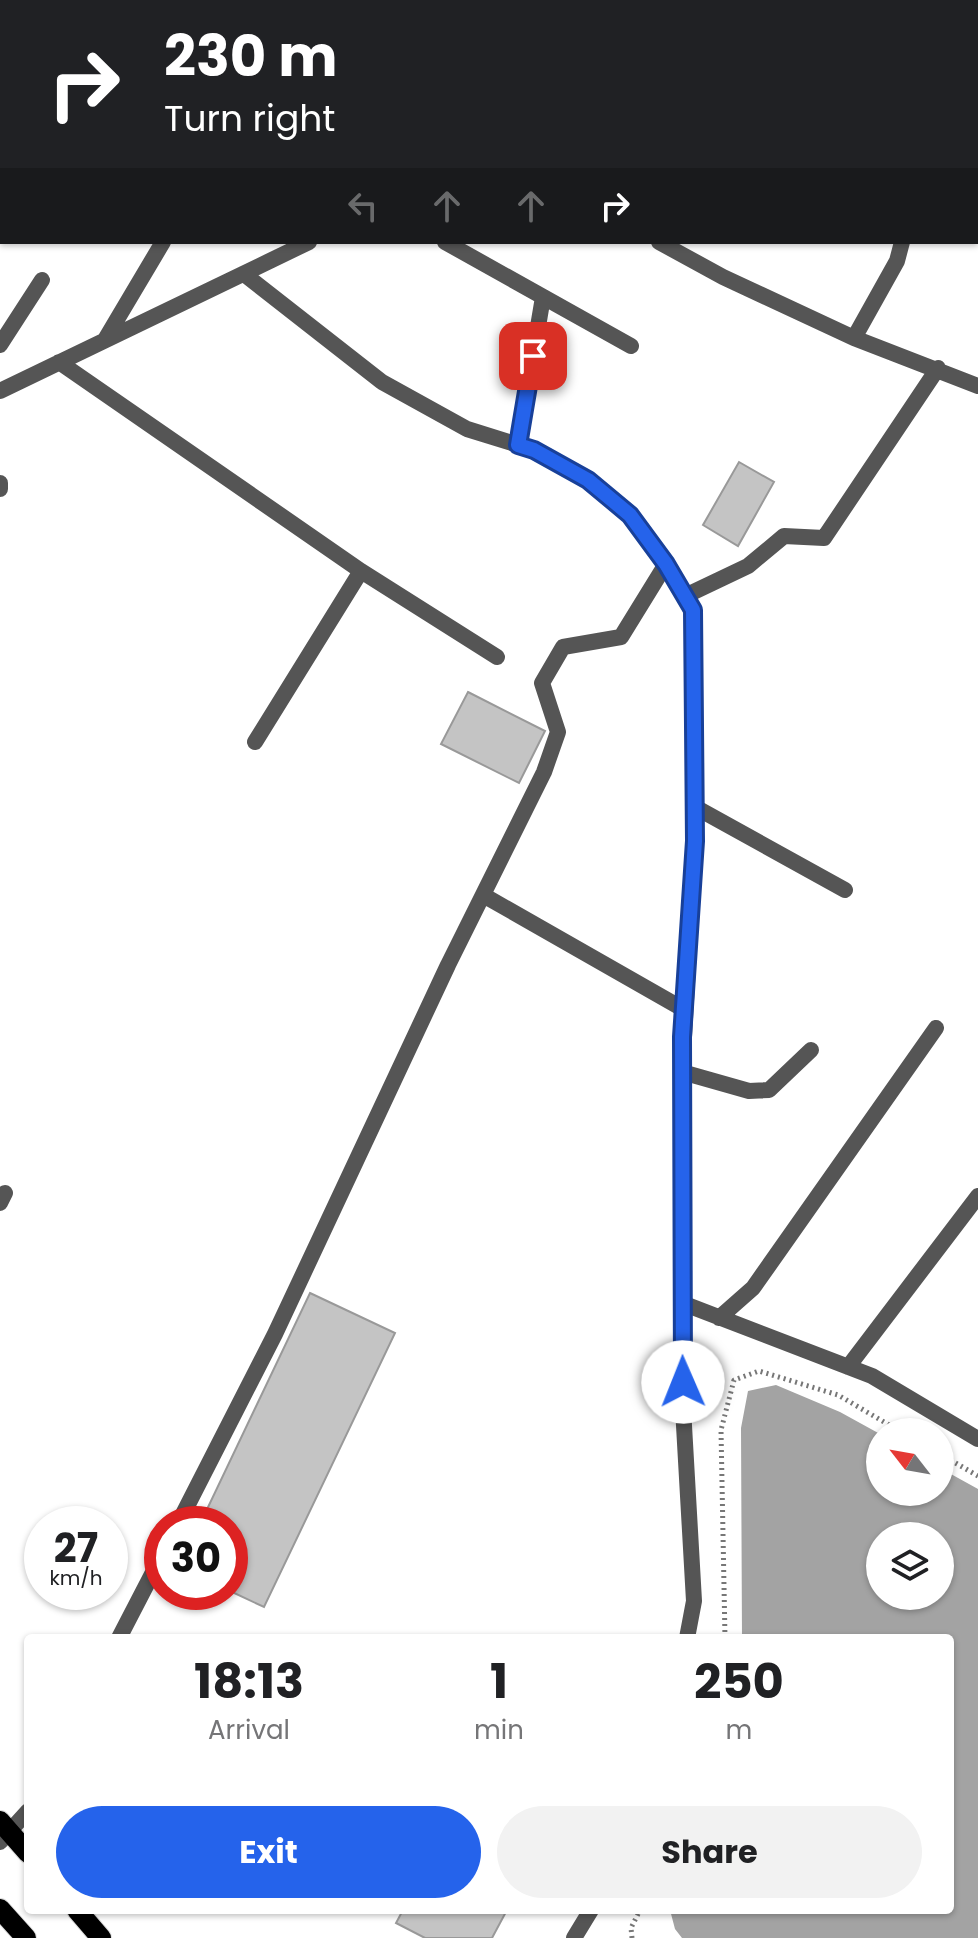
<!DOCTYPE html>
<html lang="en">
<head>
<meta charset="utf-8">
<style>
	:root { --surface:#fff; --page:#f2f2f2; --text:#202124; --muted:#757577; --accent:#2563eb }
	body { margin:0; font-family:Poppins,sans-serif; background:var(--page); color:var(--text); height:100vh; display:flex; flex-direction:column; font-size:30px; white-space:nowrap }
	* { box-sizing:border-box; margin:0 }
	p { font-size:26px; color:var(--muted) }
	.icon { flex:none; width:44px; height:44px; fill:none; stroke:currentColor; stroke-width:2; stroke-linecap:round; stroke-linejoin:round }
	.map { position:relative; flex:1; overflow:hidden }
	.details { position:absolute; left:24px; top:1634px; width:930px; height:280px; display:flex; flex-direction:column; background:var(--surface); border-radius:8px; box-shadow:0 2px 6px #0004 }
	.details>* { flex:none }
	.top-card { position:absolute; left:0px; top:0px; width:978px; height:244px; box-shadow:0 2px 6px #0004; background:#202124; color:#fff; overflow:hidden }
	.needle { width:52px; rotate:301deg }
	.controls { position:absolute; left:866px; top:1418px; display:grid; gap:16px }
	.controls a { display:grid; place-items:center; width:88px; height:88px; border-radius:50%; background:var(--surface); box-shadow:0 2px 6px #0004; font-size:40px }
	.speed { position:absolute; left:24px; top:1506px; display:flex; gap:16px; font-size:40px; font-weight:700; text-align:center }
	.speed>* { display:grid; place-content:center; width:104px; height:104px; border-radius:50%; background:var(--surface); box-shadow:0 2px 6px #0004; line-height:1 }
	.speed small { font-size:20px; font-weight:400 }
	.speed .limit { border:12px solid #d22; background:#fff; color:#111 }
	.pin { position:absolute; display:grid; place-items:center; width:68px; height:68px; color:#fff; margin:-34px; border-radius:16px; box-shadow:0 4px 12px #0006 }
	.me { position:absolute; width:88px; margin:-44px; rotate:359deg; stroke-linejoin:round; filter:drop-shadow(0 0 6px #0008) }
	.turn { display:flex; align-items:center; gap:28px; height:168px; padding:0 32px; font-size:36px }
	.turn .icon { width:104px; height:104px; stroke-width:2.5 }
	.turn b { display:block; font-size:56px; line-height:68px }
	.lanes { display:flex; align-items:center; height:76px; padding:0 32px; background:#0003; justify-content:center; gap:40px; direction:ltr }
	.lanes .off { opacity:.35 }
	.eta { display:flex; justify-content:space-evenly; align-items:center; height:136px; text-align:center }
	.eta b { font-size:48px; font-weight:700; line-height:56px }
	.cta { display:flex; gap:16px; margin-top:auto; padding:16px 32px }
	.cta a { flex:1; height:92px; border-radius:48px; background:var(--accent); color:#fff; font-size:32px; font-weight:700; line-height:92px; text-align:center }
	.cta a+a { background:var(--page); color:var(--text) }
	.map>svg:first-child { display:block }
	.water { fill:#a3a3a3; fill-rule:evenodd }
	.building { fill:#c4c4c4; stroke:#999; stroke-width:2 }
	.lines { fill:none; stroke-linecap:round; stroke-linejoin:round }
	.primary-casing { stroke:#dbdbdb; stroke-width:22 }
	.path { stroke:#777; stroke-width:5; stroke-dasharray:2 4; stroke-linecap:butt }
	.service { stroke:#555; stroke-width:16 }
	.minor { stroke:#555; stroke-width:16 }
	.primary { stroke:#000; stroke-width:20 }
	.route-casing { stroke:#184099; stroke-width:20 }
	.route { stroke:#2563eb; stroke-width:14 }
</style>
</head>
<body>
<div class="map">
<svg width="978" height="1938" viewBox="0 0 978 1938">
	<rect width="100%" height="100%" fill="#fff"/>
	<path class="water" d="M 776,1385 L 840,1412 L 880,1434 L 880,1492 L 940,1492 L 940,1468 L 978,1489 L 978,1938 L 682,1938 L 675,1929 L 670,1910 L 950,1910 L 950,1638 L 742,1638 L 741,1428 L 748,1391 ZM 880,1536 L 940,1536 L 940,1596 L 880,1596 Z"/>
	<path class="building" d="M 739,462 L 774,482 L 738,546 L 703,525 Z
		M 468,692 L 545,731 L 519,783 L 441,744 Z
		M 310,1293 L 395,1333 L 264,1607 L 230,1591 L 230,1524 L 200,1524 Z
		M 403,1910 L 507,1910 L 492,1938 L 425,1938 L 396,1923 Z"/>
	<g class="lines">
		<g class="primary-casing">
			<path id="primary" d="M 0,1821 L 28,1853
				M 0,1909 L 26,1938
				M 77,1910 L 101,1938"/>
		</g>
		<path class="path" d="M 940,1454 L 978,1476
			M 725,1638 L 721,1430 L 734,1380 L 759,1371 L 838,1395 L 901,1432
			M 632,1938 L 631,1928 L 640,1910"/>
		<path class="service" d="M 0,483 L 0,489
			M 483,895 L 683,1009
			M 0,1203 L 5,1193
			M 178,1524 L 275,1334 L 448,965 L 544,772 L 558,732 L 542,683 L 563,647 L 621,637 L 666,564
			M 119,1638 L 162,1555
			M 0,1842 L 28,1811"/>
		<path class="minor" d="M 440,0 L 443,2
			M 682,0 L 684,2
			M 835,0 L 838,2
			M 305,2 L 307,0
			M 659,2 L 661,0
			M 958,2 L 959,0
			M 976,101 L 978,98
			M 445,242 L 631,346
			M 659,242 L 723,277 L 854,338 L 978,386
			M 244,274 L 382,382 L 467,429 L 534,450 L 588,480 L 630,515 L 666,564 L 693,610 L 695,841 L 682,1072 L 683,1408 L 694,1601 L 687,1638
			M 106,338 L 163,242
			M 854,338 L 897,261 L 902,242
			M 0,345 L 42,280
			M 59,362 L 361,571 L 497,657
			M 0,391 L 309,242
			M 518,445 L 543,297
			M 685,596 L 748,566 L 784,536 L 824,538 L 938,368
			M 255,742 L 361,571
			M 695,807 L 845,890
			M 682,1072 L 749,1091 L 769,1090 L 811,1050
			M 682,1303 L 872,1376 L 978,1439
			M 719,1318 L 753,1288 L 936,1028
			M 848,1367 L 978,1196
			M 574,1938 L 591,1910"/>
		<use href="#primary" class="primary"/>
	</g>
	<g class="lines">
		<g class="route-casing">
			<path id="route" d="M 533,356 L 518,445 L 534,450 L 588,480 L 630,515 L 666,564 L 693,610 L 695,841 L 682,1037 L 683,1382"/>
		</g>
		<use href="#route" class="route"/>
	</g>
</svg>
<div class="controls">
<a><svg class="needle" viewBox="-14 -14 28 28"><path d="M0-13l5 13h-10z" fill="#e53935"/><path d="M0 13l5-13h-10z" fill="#757577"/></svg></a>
<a><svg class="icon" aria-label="layers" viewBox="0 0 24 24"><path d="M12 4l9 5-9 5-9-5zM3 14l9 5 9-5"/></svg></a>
</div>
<div class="speed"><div>27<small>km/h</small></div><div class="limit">30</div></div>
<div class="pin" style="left:533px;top:356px;background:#d93025"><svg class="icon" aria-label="arrive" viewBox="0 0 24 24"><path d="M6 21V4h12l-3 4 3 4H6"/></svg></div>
<svg class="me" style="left:683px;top:1382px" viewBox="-20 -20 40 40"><circle r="19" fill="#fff"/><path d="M0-13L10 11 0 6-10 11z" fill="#2563eb"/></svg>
<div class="top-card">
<div class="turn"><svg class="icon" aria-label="right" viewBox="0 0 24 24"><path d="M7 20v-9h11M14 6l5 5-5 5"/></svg><div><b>230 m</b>Turn right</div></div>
<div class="lanes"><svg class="icon off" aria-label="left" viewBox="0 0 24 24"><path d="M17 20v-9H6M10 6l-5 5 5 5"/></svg><svg class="icon off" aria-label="ahead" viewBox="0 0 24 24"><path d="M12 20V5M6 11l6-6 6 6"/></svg><svg class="icon off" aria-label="ahead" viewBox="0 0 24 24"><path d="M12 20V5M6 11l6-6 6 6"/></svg><svg class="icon" aria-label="right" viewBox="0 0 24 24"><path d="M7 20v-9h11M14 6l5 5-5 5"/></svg></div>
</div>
<section class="details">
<div class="eta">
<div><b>18:13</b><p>Arrival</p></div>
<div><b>1</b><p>min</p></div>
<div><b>250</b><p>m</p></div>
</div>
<div class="cta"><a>Exit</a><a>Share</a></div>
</section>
</div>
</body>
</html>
